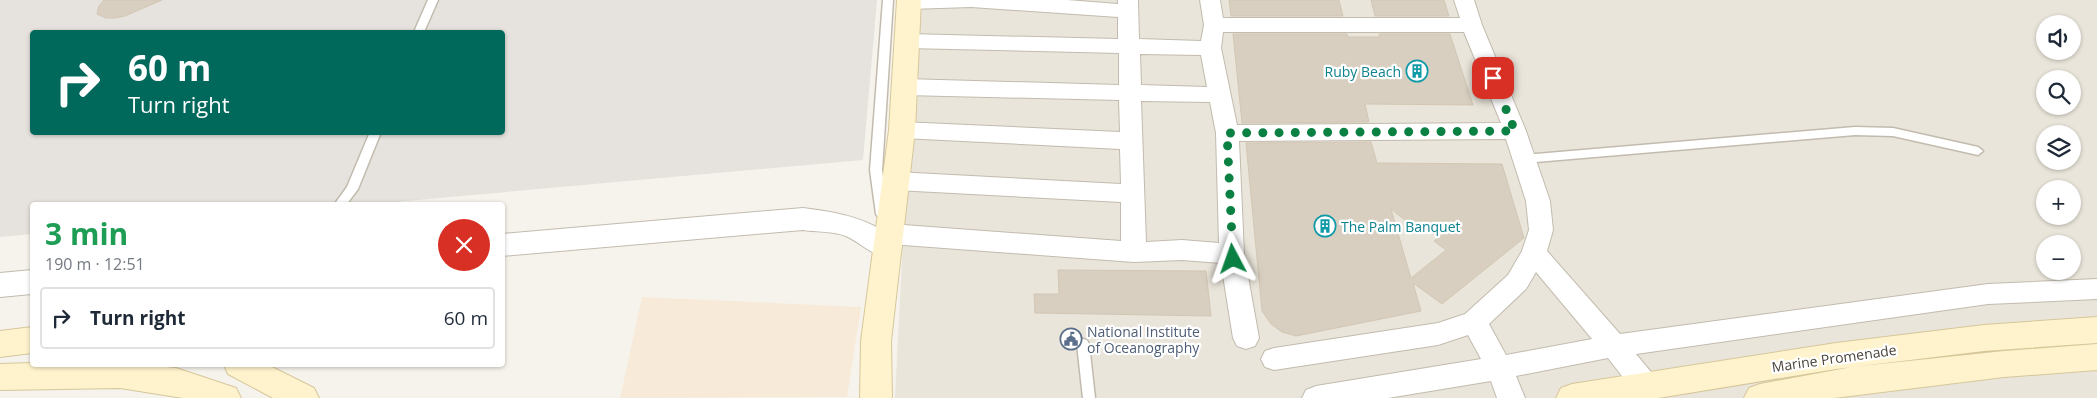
<!DOCTYPE html>
<html lang="en">
<head>
<meta charset="utf-8">
<style>
	:root { --surface:#fff; --page:#f2f2f3; --text:#1f2937; --muted:#747a83; --line:#e0e1e3 }
	body { margin:0; font-family:"Open Sans",sans-serif; background:var(--page); color:var(--text); height:100vh; display:flex; flex-direction:column; font-size:19px; white-space:nowrap }
	* { box-sizing:border-box; margin:0 }
	p { font-size:16px; color:var(--muted) }
	.icon { flex:none; width:28px; height:28px; fill:none; stroke:currentColor; stroke-width:2; stroke-linecap:round; stroke-linejoin:round }
	.map { position:relative; flex:1; overflow:hidden }
	.sheet { position:absolute; left:30px; top:202px; width:475px; height:165px; display:flex; flex-direction:column; background:var(--surface); border-radius:5px; box-shadow:0 1px 4px #0004 }
	.sheet>* { flex:none }
	.banner { position:absolute; left:30px; top:30px; width:475px; height:105px; border-radius:5px; box-shadow:0 1px 4px #0004; background:#00695c; color:#fff; overflow:hidden }
	.tools { position:absolute; left:2036px; top:15px; display:grid; gap:10px }
	.tools a { display:grid; place-items:center; width:45px; height:45px; border-radius:50%; background:var(--surface); box-shadow:0 1px 4px #0004; font-size:25px }
	.pin { position:absolute; display:grid; place-items:center; width:42px; height:42px; color:#fff; margin:-21px; border-radius:10px; box-shadow:0 2px 8px #0006 }
	.me { position:absolute; width:55px; margin:-28px; rotate:356deg; stroke-linejoin:round; filter:drop-shadow(0 0 4px #0008) }
	.turn { display:flex; align-items:center; gap:18px; height:105px; padding:0 15px; font-size:22px }
	.turn .icon { width:65px; height:65px; stroke-width:2.5 }
	.turn b { display:block; font-size:35px; line-height:42px }
	.round { display:grid; place-items:center; flex:none; width:52px; height:52px; border-radius:26px; background:var(--page) }
	.summary { display:flex; align-items:center; justify-content:space-between; height:85px; padding:0 15px }
	h1 { font-size:30px; font-weight:700; line-height:38px; color:#1e9e55 }
	ul { padding:0; list-style:none }
	li { display:flex; align-items:center; gap:15px; height:62px; margin:0 10px 8px; padding:0 5px; border:2px solid var(--line); border-radius:5px }
	li div { flex:1 }
	li b { display:block; font-size:19px }
	li em { font-style:normal }
	.map>svg:first-child { display:block }
	.residential { fill:#eae5da; fill-rule:evenodd }
	.commercial { fill:#f7ead8 }
	.industrial { fill:#e6e2dd; fill-rule:evenodd }
	.building { fill:#d8cfc1; stroke:#d3c7b4; fill-rule:evenodd }
	.lines { fill:none; stroke-linecap:round; stroke-linejoin:round }
	.service-casing { stroke:#c2bbae; stroke-width:3 }
	.minor-casing { stroke:#c2bbae; stroke-width:2 }
	.tertiary-casing { stroke:#c2bbae; stroke-width:2 }
	.secondary-casing { stroke:#d6c79b; stroke-width:2 }
	.service { fill:#fff; fill-rule:evenodd }
	.minor { fill:#fff; fill-rule:evenodd }
	.tertiary { fill:#fff; fill-rule:evenodd }
	.secondary { fill:#fff3cd; fill-rule:evenodd }
	.route { stroke:#0b8043; stroke-width:9; stroke-dasharray:0 16.2 }
	.labels { text-anchor:middle; dominant-baseline:central; stroke-width:4.5; stroke-linejoin:round; paint-order:stroke }
	.culture-label { font-size:14px; fill:#0d838f; stroke:#fff; text-anchor:end }
	.service-label { font-size:14px; fill:#4e5e75; stroke:#fff; text-anchor:start }
	.street-label { font-size:14px; fill:#4b4439; stroke:#fff }
</style>
</head>
<body>
<div class="map">
<svg width="2097" height="398" viewBox="0 0 2097 398">
	<rect width="100%" height="100%" fill="#f6f3ec"/>
	<path class="residential" d="M 915,0 L 2097,0 L 2097,398 L 895,398 ZM 2045,24 L 2072,24 L 2072,51 L 2045,51 ZM 2045,79 L 2072,79 L 2072,106 L 2045,106 ZM 2045,134 L 2072,134 L 2072,161 L 2045,161 ZM 2045,189 L 2072,189 L 2072,216 L 2045,216 ZM 2045,244 L 2072,244 L 2072,271 L 2045,271 Z"/>
	<path class="commercial" d="M 642,297 L 861,307 L 847,397 L 620,398 Z"/>
	<path class="industrial" d="M 0,0 L 877,0 L 863,160 L 361,205 L 32,205 L 32,234 L 0,237 ZM 32,32 L 502,32 L 502,132 L 32,132 Z"/>
	<path class="building" d="M 104,0 L 162,0 L 125,16 L 115,18 L 106,18 L 97,14 L 99,6 Z
		M 1229,0 L 1339,0 L 1343,16 L 1231,16 Z
		M 1371,0 L 1444,0 L 1449,16 L 1375,16 Z
		M 1233,34 L 1347,34 L 1348,37 L 1379,37 L 1379,34 L 1450,34 L 1473,105 L 1365,104 L 1369,122 L 1242,123 Z
		M 1371,142 L 1377,163 L 1502,164 L 1524,238 L 1442,304 L 1413,283 L 1421,311 L 1296,336 L 1282,332 L 1271,324 L 1262,311 L 1246,143 ZM 1391,209 L 1406,221 L 1461,221 L 1434,241 L 1446,250 L 1411,278 Z
		M 1058,270 L 1206,271 L 1211,316 L 1035,313 L 1034,294 L 1059,294 Z"/>
	<g class="lines">
		<g class="service-casing">
			<path id="service" d="M 428,0 L 438,0 L 424,32 L 414,32 Z
				M 883,0 L 893,0 L 882,170 L 888,214 L 886,217 L 878,217 L 876,214 L 870,170 Z
				M 1855,127 L 1893,128 L 1978,147 L 1983,151 L 1978,155 L 1893,136 L 1855,135 L 1523,163 L 1518,159 L 1523,155 Z
				M 370,132 L 381,132 L 358,189 L 346,205 L 334,205 L 347,187 Z
				M 1083,339 L 1087,340 L 1089,344 L 1095,398 L 1083,398 L 1077,344 L 1079,340 Z"/>
		</g>
		<g class="minor-casing">
			<path id="minor" d="M 900,0 L 1067,0 L 1118,4 L 1118,0 L 1138,0 L 1139,39 L 1201,41 L 1204,25 L 1200,0 L 1220,0 L 1223,18 L 1460,18 L 1454,0 L 1474,0 L 1482,25 L 1526,131 L 1550,201 L 1553,230 L 1547,251 L 1620,334 L 1988,284 L 2097,279 L 2097,299 L 1988,304 L 1636,354 L 1656,378 L 1660,386 L 1656,394 L 1646,398 L 1636,394 L 1608,358 L 1516,376 L 1525,398 L 1497,398 L 1491,381 L 1388,398 L 1302,398 L 1306,390 L 1316,386 L 1481,359 L 1468,335 L 1438,345 L 1274,370 L 1265,367 L 1261,359 L 1265,351 L 1274,348 L 1438,323 L 1465,314 L 1508,275 L 1522,251 L 1529,230 L 1526,201 L 1506,139 L 1239,141 L 1244,254 L 1259,338 L 1255,346 L 1246,349 L 1237,346 L 1233,338 L 1221,263 L 1182,260 L 1134,262 L 890,244 L 881,241 L 878,234 L 881,227 L 890,224 L 1121,241 L 1121,202 L 896,190 L 888,187 L 884,181 L 888,175 L 896,172 L 1121,184 L 1120,149 L 902,138 L 894,136 L 891,130 L 894,124 L 902,122 L 1120,132 L 1119,100 L 905,95 L 897,92 L 894,87 L 897,82 L 905,79 L 1119,85 L 1119,53 L 907,48 L 900,46 L 897,41 L 900,36 L 907,34 L 1118,39 L 1118,17 L 971,7 L 909,9 L 902,7 L 899,2 ZM 1223,32 L 1464,32 L 1501,123 L 1237,125 L 1221,48 ZM 1140,54 L 1201,55 L 1207,87 L 1141,85 ZM 1141,101 L 1210,102 L 1216,133 L 1219,243 L 1182,240 L 1146,242 ZM 1536,272 L 1592,339 L 1506,355 L 1489,324 L 1526,289 Z"/>
		</g>
		<g class="tertiary-casing">
			<path id="tertiary" d="M 803,208 C 832,212 856,215 882,230 C 891,235 897,238 902,247 L 898,255 C 876,262 864,244 846,236 C 833,231 816,232 803,230 L 502,256 L 502,234 Z
				M 32,270 L 32,294 L 0,297 L 0,273 Z"/>
		</g>
		<g class="secondary-casing">
			<path id="secondary" d="M 897,0 L 921,0 L 915,130 L 891,341 L 892,398 L 860,398 L 861,341 L 889,130 Z
				M 2097,317 L 2097,343 L 1984,351 L 1836,369 L 1658,398 L 1556,398 L 1561,388 L 1572,384 L 1836,343 L 1984,325 Z
				M 32,327 L 32,353 L 0,357 L 0,331 Z
				M 2097,344 L 2097,370 L 2004,377 L 1834,398 L 1744,398 L 1749,388 L 1760,384 L 1852,367 L 2004,351 Z
				M 32,363 L 32,365 L 148,365 L 176,368 L 236,388 L 241,398 L 183,398 L 120,388 L 0,390 L 0,364 Z
				M 224,365 L 268,365 L 314,388 L 319,398 L 273,398 L 228,374 Z"/>
		</g>
		<use href="#service" class="service"/>
		<use href="#minor" class="minor"/>
		<use href="#tertiary" class="tertiary"/>
		<use href="#secondary" class="secondary"/>
	</g>
	<g class="lines">
		<path class="route" d="M 1233,259 L 1227,133 L 1515,131 L 1493,78"/>
	</g>
	<defs>
		<g id="building-ring" transform="scale(1.125)"><circle r="9.5" fill="#fff" stroke="#0f9aa8" stroke-width="1.5"/><path d="M-4-6H4V6H1V3H-1V6H-4ZM-2.5-4.3h1.7v1.8h-1.7ZM.8-4.3h1.7v1.8H.8ZM-2.5-1h1.7V.8h-1.7ZM.8-1h1.7V.8H.8Z" fill="#0f9aa8"/></g>
		<g id="civic-ring" transform="scale(1.125)"><circle r="9.5" fill="#fff" stroke="#5c6f8a" stroke-width="1.5"/><path d="M-.6-6.5H3V-4.5H.6V-3L4-1V1h2V6H-6V1h2V-1L-.6-3ZM-1.2 2.5V6h2.4V2.5Z" fill="#5c6f8a"/></g>
	</defs>
	<g fill-rule="evenodd">
		<use href="#building-ring" x="1417" y="71"/>
		<use href="#building-ring" x="1325" y="226"/>
		<use href="#civic-ring" x="1071" y="339"/>
	</g>
	<g class="labels">
		<g class="culture-label">
			<text x="1401" y="71">Ruby Beach</text>
			<text x="1341" y="226" text-anchor="start">The Palm Banquet</text>
		</g>
		<g class="service-label">
			<text x="1087" y="331">National Institute<tspan x="1087" dy="16">of Oceanography</tspan></text>
		</g>
		<g class="street-label">
			<text transform="translate(1834 358) rotate(-8)">Marine Promenade</text>
		</g>
	</g>
</svg>
<div class="tools">
<a><svg class="icon" aria-label="sound" viewBox="0 0 24 24"><path d="M4 9h4l5-4v14l-5-4H4zM17 9q2 3 0 6"/></svg></a>
<a><svg class="icon" aria-label="search" viewBox="0 0 24 24"><circle cx="10" cy="10" r="6"/><path d="M15 15l6 6"/></svg></a>
<a><svg class="icon" aria-label="layers" viewBox="0 0 24 24"><path d="M12 4l9 5-9 5-9-5zM3 14l9 5 9-5"/></svg></a>
<a>+</a>
<a>−</a>
</div>
<div class="pin" style="left:1493px;top:78px;background:#d93025"><svg class="icon" aria-label="arrive" viewBox="0 0 24 24"><path d="M6 21V4h12l-3 4 3 4H6"/></svg></div>
<svg class="me" style="left:1233px;top:259px" viewBox="-20 -20 40 40"><path d="M0-17L14 15 0 8-14 15z" fill="#0b8043" stroke="#fff" stroke-width="4"/></svg>
<div class="banner">
<div class="turn"><svg class="icon" aria-label="right" viewBox="0 0 24 24"><path d="M7 20v-9h11M14 6l5 5-5 5"/></svg><div><b>60 m</b>Turn right</div></div>
</div>
<section class="sheet">
<div class="summary"><div><h1>3 min</h1><p>190 m · 12:51</p></div><a class="round" style="background:#d93025;color:#fff"><svg class="icon" aria-label="close" viewBox="0 0 24 24"><path d="M6 6l12 12M18 6L6 18"/></svg></a></div>
<ul>
<li><svg class="icon" aria-label="right" viewBox="0 0 24 24"><path d="M7 20v-9h11M14 6l5 5-5 5"/></svg><div><b>Turn right</b></div><em>60 m</em></li>
</ul>
</section>
</div>
</body>
</html>
